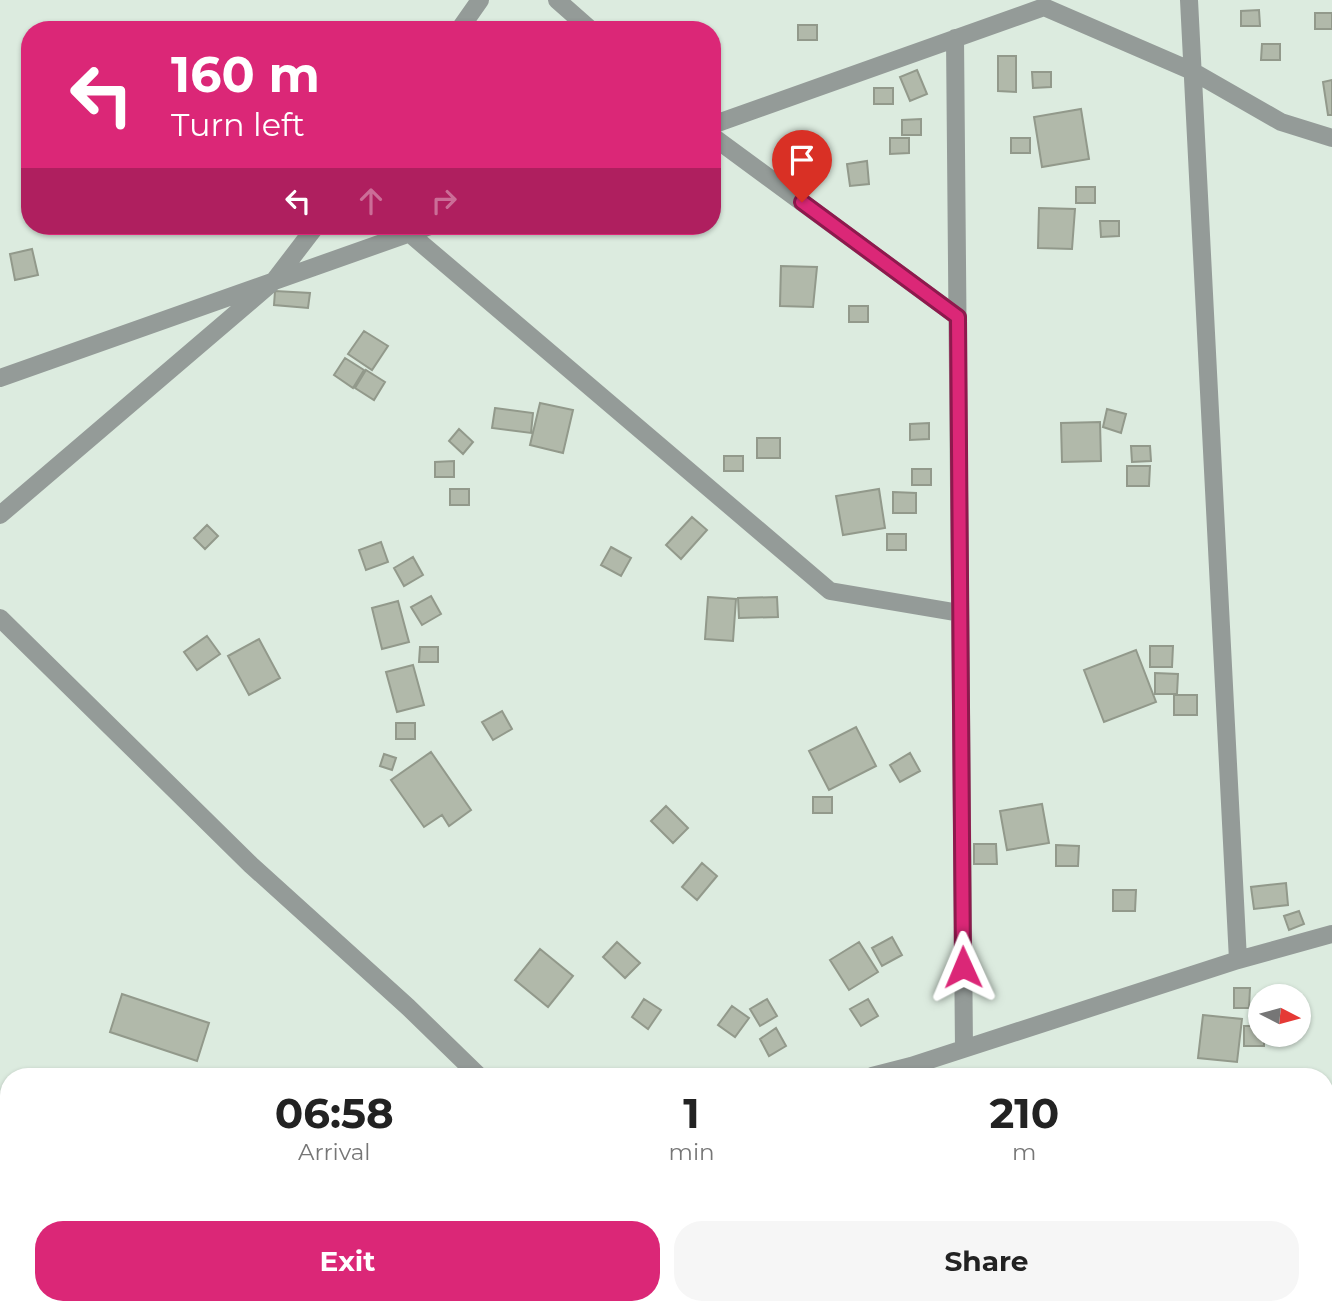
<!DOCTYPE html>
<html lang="en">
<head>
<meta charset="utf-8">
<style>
	:root { --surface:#fff; --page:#f6f6f6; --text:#222; --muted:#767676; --accent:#db2777 }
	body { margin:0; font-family:Montserrat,sans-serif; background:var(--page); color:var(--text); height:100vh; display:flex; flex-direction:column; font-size:26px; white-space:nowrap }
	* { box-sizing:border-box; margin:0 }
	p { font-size:23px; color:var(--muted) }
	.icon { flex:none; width:38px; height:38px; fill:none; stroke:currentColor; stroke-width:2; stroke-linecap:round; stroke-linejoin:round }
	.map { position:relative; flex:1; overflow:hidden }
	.side { position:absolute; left:0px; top:1068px; width:1334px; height:247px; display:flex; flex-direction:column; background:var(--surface); border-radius:28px 28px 0 0; box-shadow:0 2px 5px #0004 }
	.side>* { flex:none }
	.banner { position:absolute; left:21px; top:21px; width:700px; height:214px; border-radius:28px; box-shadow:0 2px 5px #0004; background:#db2777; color:#fff; overflow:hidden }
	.needle { width:46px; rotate:96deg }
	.buttons { position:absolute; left:1248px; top:984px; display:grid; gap:14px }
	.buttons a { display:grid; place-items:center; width:63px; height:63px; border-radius:50%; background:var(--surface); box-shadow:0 2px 5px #0004; font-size:35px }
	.pin { position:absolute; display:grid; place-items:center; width:60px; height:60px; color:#fff; margin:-72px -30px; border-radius:50% 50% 50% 0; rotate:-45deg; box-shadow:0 0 7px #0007 }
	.pin .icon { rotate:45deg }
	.me { position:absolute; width:77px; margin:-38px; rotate:359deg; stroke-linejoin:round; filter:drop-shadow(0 0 5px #0008) }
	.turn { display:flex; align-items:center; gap:24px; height:147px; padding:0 35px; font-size:32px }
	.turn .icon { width:91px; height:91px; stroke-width:2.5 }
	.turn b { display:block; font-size:49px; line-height:60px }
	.lanes { display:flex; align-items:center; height:66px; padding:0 35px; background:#0003; justify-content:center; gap:35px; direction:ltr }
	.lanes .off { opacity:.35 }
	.eta { display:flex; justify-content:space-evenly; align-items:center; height:119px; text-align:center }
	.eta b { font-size:42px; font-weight:700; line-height:49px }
	.cta { display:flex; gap:14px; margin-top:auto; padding:14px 35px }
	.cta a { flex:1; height:80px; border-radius:28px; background:var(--accent); color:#fff; font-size:28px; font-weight:700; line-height:80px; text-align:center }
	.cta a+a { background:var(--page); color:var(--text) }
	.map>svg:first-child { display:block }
	.building { fill:#b1b9aa; stroke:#92998b; stroke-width:2 }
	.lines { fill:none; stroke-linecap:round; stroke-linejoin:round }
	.street { stroke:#949b98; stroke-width:18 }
	.route-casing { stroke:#8e194d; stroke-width:18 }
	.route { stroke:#db2777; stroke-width:12 }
</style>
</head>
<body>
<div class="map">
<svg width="1332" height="1313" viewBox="0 0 1332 1313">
	<rect width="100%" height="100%" fill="#dcebdf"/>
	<path class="building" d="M 1259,10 L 1260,26 L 1241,26 L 1241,11 Z
		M 1315,13 L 1332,13 L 1332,29 L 1315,29 Z
		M 798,25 L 817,25 L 817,40 L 798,40 Z
		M 1262,44 L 1280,44 L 1280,60 L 1261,60 Z
		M 998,56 L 1016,56 L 1016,92 L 998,91 Z
		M 917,70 L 927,94 L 910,101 L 900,77 Z
		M 1032,72 L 1051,72 L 1051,87 L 1033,88 Z
		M 1332,80 L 1332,115 L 1328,115 L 1323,82 Z
		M 874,88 L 893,88 L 893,104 L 874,104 Z
		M 1081,109 L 1089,159 L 1042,167 L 1034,117 Z
		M 921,119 L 921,135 L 902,135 L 902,120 Z
		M 890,138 L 909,138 L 909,153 L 890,154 Z
		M 1011,138 L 1030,138 L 1030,153 L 1011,153 Z
		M 867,161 L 869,184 L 850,186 L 847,164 Z
		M 1076,187 L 1095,187 L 1095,203 L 1076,203 Z
		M 1039,208 L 1075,209 L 1072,249 L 1038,248 Z
		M 1100,221 L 1119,221 L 1119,236 L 1101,237 Z
		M 32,249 L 38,275 L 15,280 L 10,254 Z
		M 781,266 L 817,267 L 813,307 L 780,306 Z
		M 275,291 L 310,293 L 308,308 L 274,305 Z
		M 849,306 L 868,306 L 868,322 L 849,322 Z
		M 364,331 L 388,346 L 372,370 L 348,354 Z
		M 345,358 L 364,370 L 353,388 L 334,375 Z
		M 366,370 L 385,382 L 374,400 L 355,388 Z
		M 540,403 L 573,410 L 563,453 L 530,445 Z
		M 495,408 L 533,413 L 531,433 L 492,428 Z
		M 1107,409 L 1126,414 L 1121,433 L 1103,427 Z
		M 1100,422 L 1101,461 L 1062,462 L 1061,423 Z
		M 929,423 L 929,439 L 910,440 L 910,424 Z
		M 459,429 L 473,442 L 463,454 L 449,441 Z
		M 757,438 L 780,438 L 780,458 L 757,458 Z
		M 1131,446 L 1150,446 L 1151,461 L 1132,462 Z
		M 724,456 L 743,456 L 743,471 L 724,471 Z
		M 454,461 L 454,477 L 435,477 L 435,462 Z
		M 1127,466 L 1150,466 L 1149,486 L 1127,486 Z
		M 912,469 L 931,469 L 931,485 L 912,485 Z
		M 450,489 L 469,489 L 469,505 L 450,505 Z
		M 879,489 L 885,528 L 843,535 L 836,496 Z
		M 893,492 L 916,493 L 916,513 L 893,513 Z
		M 692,517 L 707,530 L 681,559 L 666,545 Z
		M 207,525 L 218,536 L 205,549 L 194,538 Z
		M 887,534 L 906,534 L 906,550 L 887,550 Z
		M 381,542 L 388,562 L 366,570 L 359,550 Z
		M 611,547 L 631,558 L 621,576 L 601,565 Z
		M 413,557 L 423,575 L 404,586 L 394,568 Z
		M 431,596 L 441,614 L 422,625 L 411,607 Z
		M 708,597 L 736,599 L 733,641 L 705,639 Z
		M 777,597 L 778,617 L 739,618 L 738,598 Z
		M 398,601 L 409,642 L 382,649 L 372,608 Z
		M 207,636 L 220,654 L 197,670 L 184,652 Z
		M 259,639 L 280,678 L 249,695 L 228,656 Z
		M 1150,646 L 1173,646 L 1172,667 L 1150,667 Z
		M 420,647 L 438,647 L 438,662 L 419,662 Z
		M 1136,650 L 1156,702 L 1104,722 L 1084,670 Z
		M 413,665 L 424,705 L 397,712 L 386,672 Z
		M 1155,673 L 1178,674 L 1177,694 L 1155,694 Z
		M 1174,695 L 1197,695 L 1197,715 L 1174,715 Z
		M 502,711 L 512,729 L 493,740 L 482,722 Z
		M 396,723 L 415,723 L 415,739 L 396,739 Z
		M 856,727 L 876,766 L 829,790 L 809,751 Z
		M 431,752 L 471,810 L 449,826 L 442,815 L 424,827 L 391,780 Z
		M 910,753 L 920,771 L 900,782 L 890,765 Z
		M 384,754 L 396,758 L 392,770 L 380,766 Z
		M 813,797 L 832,797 L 832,813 L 813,813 Z
		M 1042,804 L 1049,843 L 1007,850 L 1000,811 Z
		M 666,806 L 688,828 L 673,843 L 651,821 Z
		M 974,844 L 996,844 L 997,864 L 974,864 Z
		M 1056,845 L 1079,846 L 1078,866 L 1056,866 Z
		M 702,863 L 717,876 L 697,900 L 682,887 Z
		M 1286,883 L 1288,905 L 1254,909 L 1251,887 Z
		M 1113,890 L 1136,890 L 1135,911 L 1113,911 Z
		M 1299,911 L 1304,924 L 1289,930 L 1284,916 Z
		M 892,937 L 902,955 L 882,966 L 872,948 Z
		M 617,942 L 640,963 L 625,978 L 603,957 Z
		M 859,942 L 878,972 L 849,990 L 830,960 Z
		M 540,949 L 573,976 L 548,1007 L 515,980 Z
		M 1234,988 L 1250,988 L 1249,1008 L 1234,1008 Z
		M 122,994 L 209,1023 L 197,1061 L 110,1032 Z
		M 644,999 L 661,1010 L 648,1029 L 632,1017 Z
		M 767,999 L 777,1016 L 760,1026 L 750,1009 Z
		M 868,999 L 878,1016 L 861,1026 L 850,1009 Z
		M 732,1006 L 749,1018 L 735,1037 L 718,1025 Z
		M 1203,1015 L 1242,1019 L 1237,1062 L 1198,1058 Z
		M 1244,1026 L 1260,1026 L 1260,1034 L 1264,1034 L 1264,1046 L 1244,1046 Z
		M 776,1028 L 786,1046 L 769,1056 L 760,1039 Z
		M 1256,1071 L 1275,1072 L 1275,1076 L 1256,1076 Z"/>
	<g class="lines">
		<path class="street" d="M 557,0 L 591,30
			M 1189,0 L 1238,960 L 1332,934
			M 459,30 L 480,0
			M 955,38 L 964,1049
			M 712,125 L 1044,7 L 1192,71 L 1281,122 L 1332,138
			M 712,136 L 958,317
			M 409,233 L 830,591 L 960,613
			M 0,378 L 430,226
			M 0,515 L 274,281 L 316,226
			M 0,618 L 251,865 L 408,1007 L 479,1076
			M 872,1076 L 911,1066 L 1238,960
			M 703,1306 L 707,1313"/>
	</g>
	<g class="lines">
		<g class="route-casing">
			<path id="route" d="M 802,202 L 958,317 L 963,967"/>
		</g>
		<use href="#route" class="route"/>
	</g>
</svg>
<div class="buttons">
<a><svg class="needle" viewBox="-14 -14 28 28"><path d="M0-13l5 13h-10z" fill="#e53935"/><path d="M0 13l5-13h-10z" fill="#767676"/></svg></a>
</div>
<div class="pin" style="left:802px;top:202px;background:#d93025"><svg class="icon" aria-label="arrive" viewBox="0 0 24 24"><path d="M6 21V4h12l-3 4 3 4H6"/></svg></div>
<svg class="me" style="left:963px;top:967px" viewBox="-20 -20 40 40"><path d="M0-17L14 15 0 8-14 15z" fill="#db2777" stroke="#fff" stroke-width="4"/></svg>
<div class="banner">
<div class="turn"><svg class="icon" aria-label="left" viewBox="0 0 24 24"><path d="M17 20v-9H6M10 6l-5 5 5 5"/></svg><div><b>160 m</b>Turn left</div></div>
<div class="lanes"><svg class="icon" aria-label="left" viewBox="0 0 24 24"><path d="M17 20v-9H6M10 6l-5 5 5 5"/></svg><svg class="icon off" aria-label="ahead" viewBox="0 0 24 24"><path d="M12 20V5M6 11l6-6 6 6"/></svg><svg class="icon off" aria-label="right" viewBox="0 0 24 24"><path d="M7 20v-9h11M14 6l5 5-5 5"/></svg></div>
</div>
<section class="side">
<div class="eta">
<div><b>06:58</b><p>Arrival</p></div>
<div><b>1</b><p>min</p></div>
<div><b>210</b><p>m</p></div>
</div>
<div class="cta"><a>Exit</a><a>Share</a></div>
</section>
</div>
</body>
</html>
